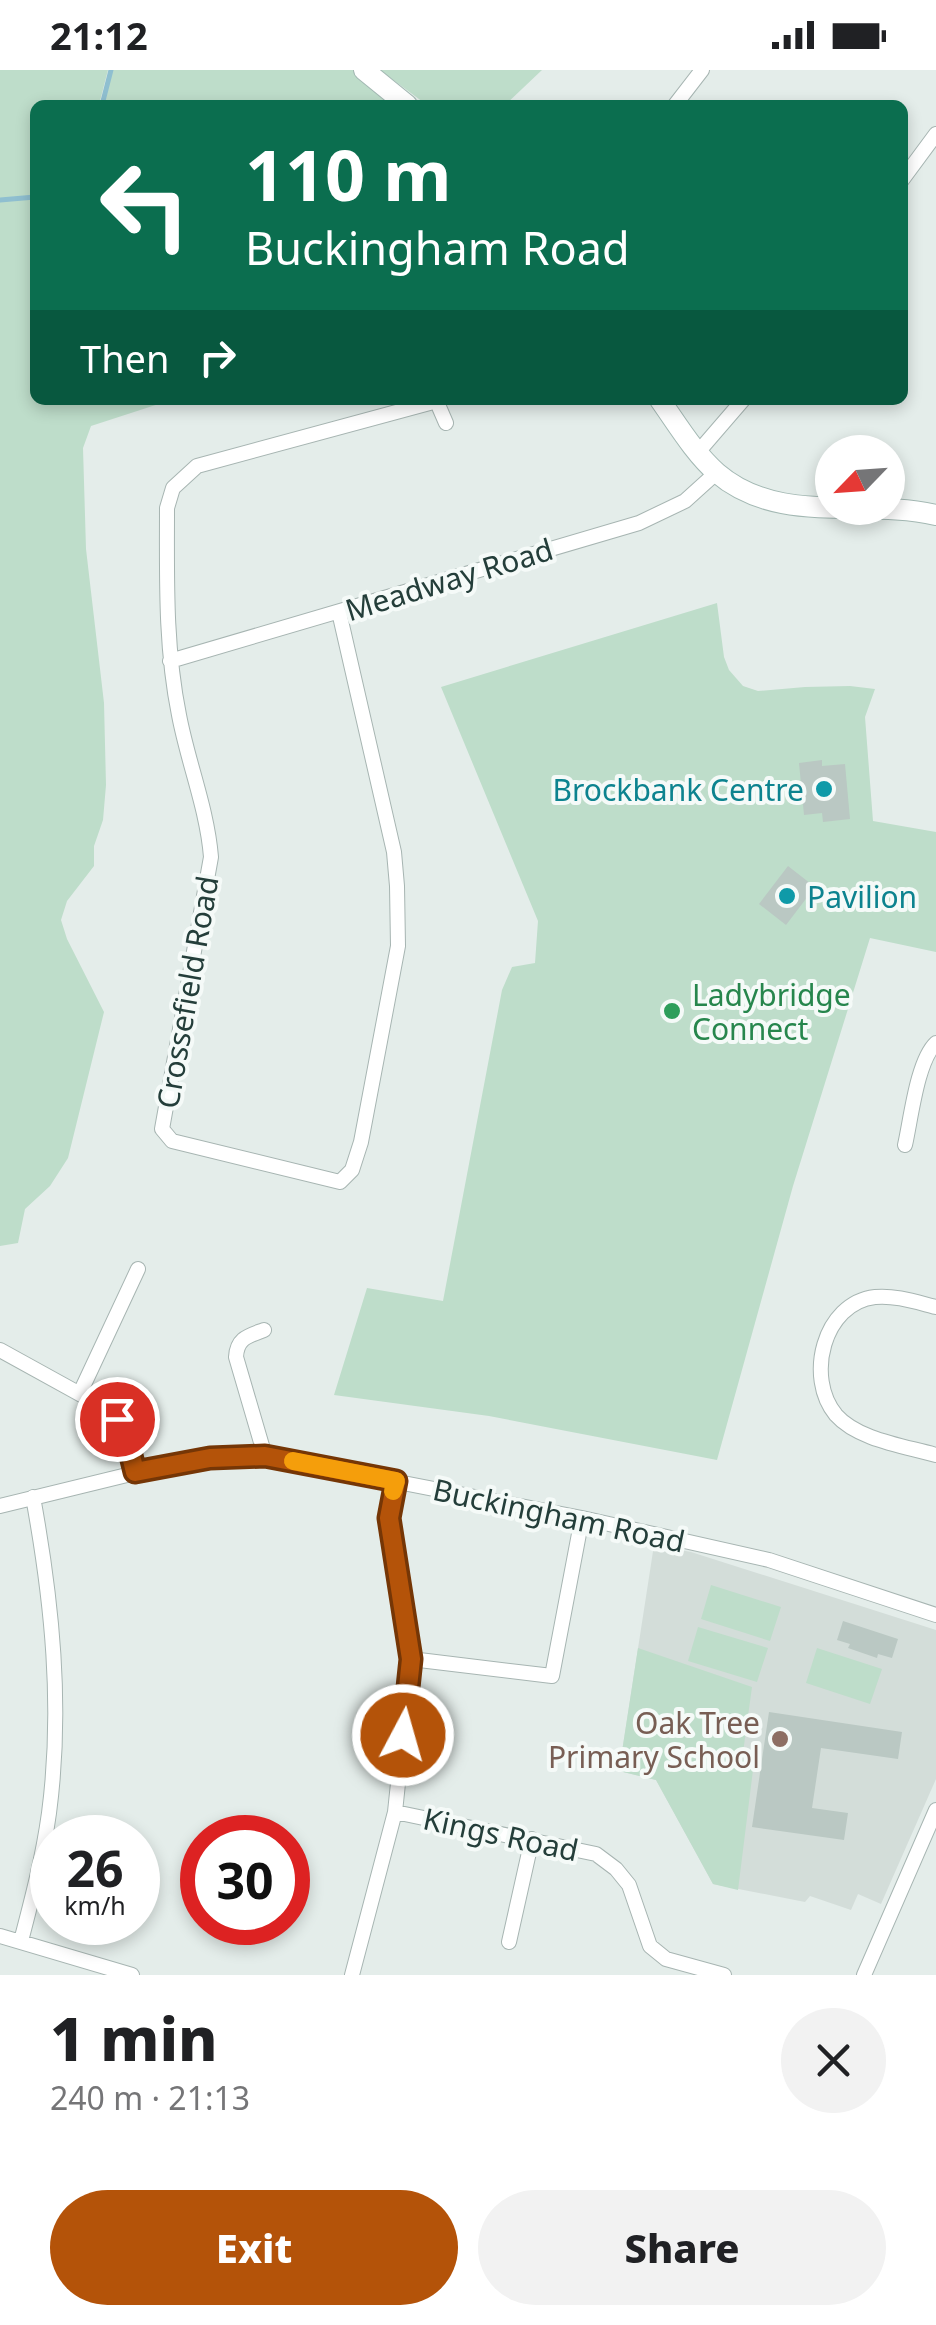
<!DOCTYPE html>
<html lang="en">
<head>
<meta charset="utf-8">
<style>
	:root { --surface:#fff; --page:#f2f2f2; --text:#202124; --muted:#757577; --accent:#b45309 }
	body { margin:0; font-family:"Noto Sans",sans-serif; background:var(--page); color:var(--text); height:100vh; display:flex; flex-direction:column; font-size:38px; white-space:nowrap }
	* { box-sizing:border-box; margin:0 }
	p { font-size:32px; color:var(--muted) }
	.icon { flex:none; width:55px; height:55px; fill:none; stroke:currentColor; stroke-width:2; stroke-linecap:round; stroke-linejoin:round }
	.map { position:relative; height:1905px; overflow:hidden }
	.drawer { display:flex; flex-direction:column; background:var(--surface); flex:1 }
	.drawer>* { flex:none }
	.hud { position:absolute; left:30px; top:30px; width:878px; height:305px; border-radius:15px; box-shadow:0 5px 15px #0003; background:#0b6e4f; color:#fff; overflow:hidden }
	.needle { width:65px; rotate:245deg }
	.fabs { position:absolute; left:815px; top:365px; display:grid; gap:20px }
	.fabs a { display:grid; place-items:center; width:90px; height:90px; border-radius:50%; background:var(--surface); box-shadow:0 5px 15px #0003; font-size:50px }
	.speed { position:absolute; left:30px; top:1745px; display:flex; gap:20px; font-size:50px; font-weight:700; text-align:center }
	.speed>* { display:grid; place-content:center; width:130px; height:130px; border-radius:50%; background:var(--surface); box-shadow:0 5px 15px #0003; line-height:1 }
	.speed small { font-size:25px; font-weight:400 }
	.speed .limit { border:15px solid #d22; background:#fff; color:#111 }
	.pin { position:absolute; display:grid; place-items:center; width:85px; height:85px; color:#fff; margin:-42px; border:5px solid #fff; border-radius:50%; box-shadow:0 2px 10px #0007 }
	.me { position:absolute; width:110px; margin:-55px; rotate:6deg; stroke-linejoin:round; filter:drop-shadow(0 0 8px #0008) }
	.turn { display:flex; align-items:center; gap:35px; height:210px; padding:0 50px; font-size:45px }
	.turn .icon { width:130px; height:130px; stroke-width:2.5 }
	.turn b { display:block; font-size:70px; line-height:85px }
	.then { display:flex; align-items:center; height:95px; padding:0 50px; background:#0003; gap:20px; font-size:38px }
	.round { display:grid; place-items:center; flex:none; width:105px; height:105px; border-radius:52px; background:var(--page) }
	.head { display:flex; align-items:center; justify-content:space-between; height:170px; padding:0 50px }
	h1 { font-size:60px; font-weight:800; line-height:75px }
	.primary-button { display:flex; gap:20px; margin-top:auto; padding:20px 50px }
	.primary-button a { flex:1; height:115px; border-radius:60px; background:var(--accent); color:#fff; font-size:40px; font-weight:800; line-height:115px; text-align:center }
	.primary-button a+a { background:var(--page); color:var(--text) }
	.status { display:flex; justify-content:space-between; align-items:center; height:70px; padding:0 50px; background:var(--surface); direction:ltr }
	.status svg { height:28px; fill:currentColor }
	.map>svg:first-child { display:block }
	.built { fill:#d3ddd9 }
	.green { fill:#beddca }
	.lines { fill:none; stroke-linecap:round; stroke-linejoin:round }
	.stream { stroke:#8fbfd0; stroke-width:5 }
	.building { fill:#bac8c3 }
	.street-casing { stroke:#a7b5b2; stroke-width:16 }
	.secondary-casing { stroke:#a3b8b3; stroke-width:22 }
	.street { stroke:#fff; stroke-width:14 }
	.secondary { stroke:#fff; stroke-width:20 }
	.route-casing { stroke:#753606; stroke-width:25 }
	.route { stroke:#b45309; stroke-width:18 }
	.slow { stroke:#f59e0b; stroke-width:18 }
	.culture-dot { fill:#0f9aa8; stroke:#f5faf8; stroke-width:4 }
	.leisure-dot { fill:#2e9e5b; stroke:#f5faf8; stroke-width:4 }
	.education-dot { fill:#8d6e63; stroke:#f5faf8; stroke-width:4 }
	.labels { text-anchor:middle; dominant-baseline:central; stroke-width:8; stroke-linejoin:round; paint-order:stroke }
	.street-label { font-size:30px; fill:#243e3a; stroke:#f5faf8 }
	.culture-label { font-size:30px; fill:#0d838f; stroke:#f5faf8; text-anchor:end }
	.leisure-label { font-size:30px; fill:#27864d; stroke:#f5faf8; text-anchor:start }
	.education-label { font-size:30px; fill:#785e54; stroke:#f5faf8; text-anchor:end }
</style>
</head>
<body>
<div class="status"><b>21:12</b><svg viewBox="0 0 49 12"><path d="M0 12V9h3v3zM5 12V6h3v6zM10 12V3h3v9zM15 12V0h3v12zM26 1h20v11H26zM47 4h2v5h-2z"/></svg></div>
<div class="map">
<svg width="936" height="1905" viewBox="0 0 936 1905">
	<rect width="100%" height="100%" fill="#e4edea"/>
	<path class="built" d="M 654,1475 L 691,1482 L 936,1560 L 936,1709 L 881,1834 L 858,1824 L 851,1840 L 810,1826 L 805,1832 L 713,1814 L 656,1710 L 619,1701 Z"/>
	<path class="green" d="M 0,0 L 108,0 L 99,35 L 35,35 L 35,330 L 171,330 L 91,356 L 83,378 L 86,479 L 104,633 L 106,715 L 103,750 L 94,776 L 94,796 L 67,831 L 61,850 L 67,869 L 104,942 L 68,1088 L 50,1116 L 25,1139 L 18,1173 L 0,1176 Z
		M 111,0 L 364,0 L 407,35 L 102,35 Z
		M 380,0 L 542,0 L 505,35 L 427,35 Z
		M 717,533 L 724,587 L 729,600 L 743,616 L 758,621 L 805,617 L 850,616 L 875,619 L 865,647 L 873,751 L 936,762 L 936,882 L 870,868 L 793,1116 L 717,1390 L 489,1346 L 334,1325 L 367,1218 L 443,1231 L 502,920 L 512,897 L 535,893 L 538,851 L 441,617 Z
		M 711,1515 L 781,1537 L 770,1571 L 701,1549 Z
		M 698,1557 L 768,1578 L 757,1612 L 688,1591 Z
		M 638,1578 L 752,1617 L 742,1690 L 754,1692 L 738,1820 L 713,1814 L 656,1710 L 619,1701 Z
		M 817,1578 L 882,1599 L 870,1634 L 806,1613 Z"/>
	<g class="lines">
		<path class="stream" d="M 102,35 L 111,0
			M 0,130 L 35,127"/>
	</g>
	<path class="building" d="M 822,690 L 822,696 L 845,694 L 850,749 L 823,752 L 822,743 L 804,745 L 799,693 Z
		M 788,796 L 815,817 L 786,855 L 759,834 Z
		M 843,1551 L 898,1569 L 892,1588 L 878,1584 L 877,1588 L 848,1578 L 850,1574 L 837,1570 Z
		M 769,1642 L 902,1662 L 898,1689 L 821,1678 L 812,1738 L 848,1743 L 844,1770 L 752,1757 Z"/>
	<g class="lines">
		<g class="street-casing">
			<path id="street" d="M 675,35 L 702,0
				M 902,110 L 936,64
				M 436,330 L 446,353
				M 699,381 L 743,330
				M 339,542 L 394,782 L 397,816 L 398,876 L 361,1072 L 352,1100 L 340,1112 L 172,1071 L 162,1059 L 211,787 C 207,738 188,693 179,645 C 165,576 167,507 167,438 L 173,418 L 197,396 L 437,331
				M 170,591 L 639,453 L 685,431 L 716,403
				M 905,1075 C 911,1049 917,991 936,973
				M 936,1237 C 916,1232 895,1225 875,1227 C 823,1233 805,1308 836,1345 C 858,1370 905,1376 936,1385
				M 264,1260 C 248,1266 237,1268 236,1287 L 265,1386
				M 0,1280 L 107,1339 L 125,1361 L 135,1402
				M 80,1323 L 138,1199
				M 0,1436 L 172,1394 L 265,1386 L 582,1448 L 769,1490 L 936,1545
				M 411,1589 L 552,1606 L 582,1448
				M 395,1742 L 596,1784 L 616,1799 L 629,1815 L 650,1876 L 666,1889 L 724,1905
				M 0,1866 L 132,1905
				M 21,1871 C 32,1829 43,1787 49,1743 C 63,1637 52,1531 33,1427
				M 509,1872 L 532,1769
				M 352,1905 L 395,1742 L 411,1589 L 389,1448 L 397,1411
				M 864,1905 L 936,1740"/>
		</g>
		<g class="secondary-casing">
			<path id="secondary" d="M 364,0 L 407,35
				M 660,330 C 677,354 695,384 717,403 C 779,456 864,428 936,445"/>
		</g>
		<use href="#street" class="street"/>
		<use href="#secondary" class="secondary"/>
	</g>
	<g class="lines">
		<g class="route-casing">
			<path id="route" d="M 117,1349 L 125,1361 L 135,1402 L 210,1388 L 265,1386 L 396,1411 L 389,1448 L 411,1589 L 403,1665"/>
		</g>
		<use href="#route" class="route"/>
		<path class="slow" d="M 293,1391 L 396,1411 L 393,1421"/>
	</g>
	<g class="culture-dot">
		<circle cx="824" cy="719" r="10"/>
		<circle cx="787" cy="826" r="10"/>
	</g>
	<circle class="leisure-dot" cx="672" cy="941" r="10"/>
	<circle class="education-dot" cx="780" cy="1669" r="10"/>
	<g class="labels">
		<g class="street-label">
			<text transform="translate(449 509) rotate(-17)">Meadway Road</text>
			<text transform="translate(187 922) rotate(-80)">Crossefield Road</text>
			<text transform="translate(559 1445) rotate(12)">Buckingham Road</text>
			<text transform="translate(501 1764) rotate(12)">Kings Road</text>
		</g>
		<g class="culture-label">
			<text x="804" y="719">Brockbank Centre</text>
			<text x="807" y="826" text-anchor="start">Pavilion</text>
		</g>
		<g class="leisure-label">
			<text x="692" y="924">Ladybridge<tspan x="692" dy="34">Connect</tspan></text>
		</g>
		<g class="education-label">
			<text x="760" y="1652">Oak Tree<tspan x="760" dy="34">Primary School</tspan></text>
		</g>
	</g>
</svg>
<div class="fabs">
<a><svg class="needle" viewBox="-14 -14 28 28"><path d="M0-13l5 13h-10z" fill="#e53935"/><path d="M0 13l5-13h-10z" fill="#757577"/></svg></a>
</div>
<div class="speed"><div>26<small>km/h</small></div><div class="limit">30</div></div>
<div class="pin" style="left:117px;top:1349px;background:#d93025"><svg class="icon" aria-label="arrive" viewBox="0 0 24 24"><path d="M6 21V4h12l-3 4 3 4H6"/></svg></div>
<svg class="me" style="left:403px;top:1665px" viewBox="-20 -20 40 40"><circle r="17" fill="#b45309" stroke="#fff" stroke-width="3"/><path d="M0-11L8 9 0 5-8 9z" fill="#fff"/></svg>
<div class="hud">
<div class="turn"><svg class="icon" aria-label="left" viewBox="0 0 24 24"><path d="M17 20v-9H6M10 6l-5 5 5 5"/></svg><div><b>110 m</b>Buckingham Road</div></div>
<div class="then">Then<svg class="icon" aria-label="right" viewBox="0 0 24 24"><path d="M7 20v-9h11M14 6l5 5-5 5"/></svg></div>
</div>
</div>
<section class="drawer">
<div class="head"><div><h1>1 min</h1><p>240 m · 21:13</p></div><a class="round"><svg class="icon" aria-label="close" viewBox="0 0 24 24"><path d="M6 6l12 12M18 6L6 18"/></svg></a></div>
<div class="primary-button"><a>Exit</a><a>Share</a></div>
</section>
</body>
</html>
